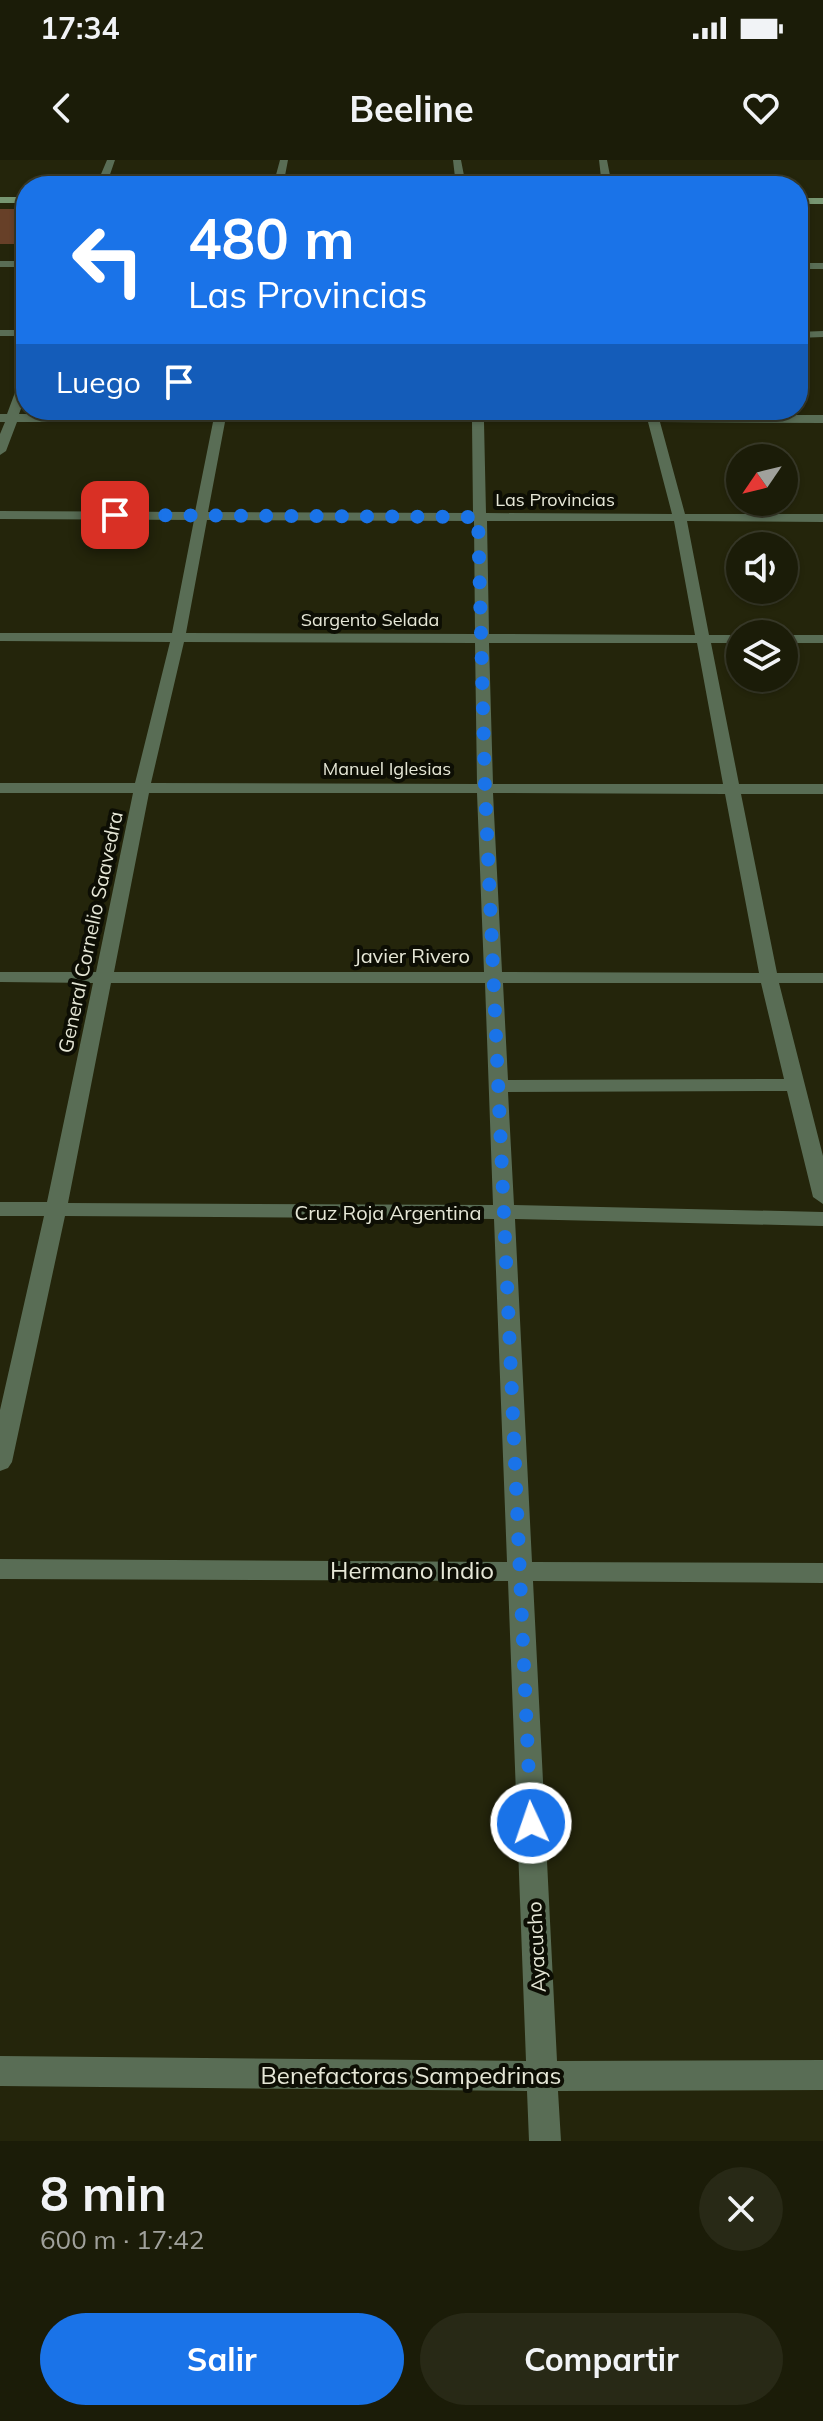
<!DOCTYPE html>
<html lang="es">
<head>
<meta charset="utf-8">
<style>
	:root { --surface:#1b1c08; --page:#282916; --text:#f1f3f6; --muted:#a0a19c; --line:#393a29; --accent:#1a73e8 }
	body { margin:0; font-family:Mulish,sans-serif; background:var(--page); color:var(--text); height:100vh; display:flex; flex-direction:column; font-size:30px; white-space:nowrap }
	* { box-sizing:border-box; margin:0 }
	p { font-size:26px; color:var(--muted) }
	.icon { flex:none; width:44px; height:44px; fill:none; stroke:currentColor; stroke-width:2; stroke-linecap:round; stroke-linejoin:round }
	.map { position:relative; height:1981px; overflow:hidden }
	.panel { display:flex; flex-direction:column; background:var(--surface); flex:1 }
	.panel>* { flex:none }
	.top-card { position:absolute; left:16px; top:16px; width:792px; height:244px; border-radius:32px; box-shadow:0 2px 6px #0004,0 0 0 2px var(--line); background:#1a73e8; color:#fff; overflow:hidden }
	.needle { width:52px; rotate:235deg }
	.fabs { position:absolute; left:726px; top:284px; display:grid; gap:16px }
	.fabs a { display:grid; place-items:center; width:72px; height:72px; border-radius:50%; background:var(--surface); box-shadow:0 2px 6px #0004,0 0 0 2px var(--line); font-size:40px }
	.pin { position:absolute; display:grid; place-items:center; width:68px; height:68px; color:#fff; margin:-34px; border-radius:16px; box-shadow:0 4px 12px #0006 }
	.me { position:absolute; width:88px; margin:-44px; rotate:357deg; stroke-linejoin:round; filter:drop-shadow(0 0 6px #0008) }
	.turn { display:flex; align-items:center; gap:28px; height:168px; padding:0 40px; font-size:36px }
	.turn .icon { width:104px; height:104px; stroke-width:2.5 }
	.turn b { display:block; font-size:56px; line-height:68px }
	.then { display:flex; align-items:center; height:76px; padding:0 40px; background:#0003; gap:16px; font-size:30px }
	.round { display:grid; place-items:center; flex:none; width:84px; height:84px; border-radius:42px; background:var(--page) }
	.summary { display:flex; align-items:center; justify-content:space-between; height:136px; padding:0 40px }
	h1 { font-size:48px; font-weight:700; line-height:60px }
	.cta { display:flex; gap:16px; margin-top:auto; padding:16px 40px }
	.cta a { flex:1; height:92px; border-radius:48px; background:var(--accent); color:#fff; font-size:32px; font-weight:700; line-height:92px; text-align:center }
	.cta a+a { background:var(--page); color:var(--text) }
	.status { display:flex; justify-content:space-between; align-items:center; height:56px; padding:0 40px; background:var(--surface); direction:ltr }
	.status svg { height:22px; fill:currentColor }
	header { display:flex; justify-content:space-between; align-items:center; height:104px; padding:0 40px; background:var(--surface); font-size:36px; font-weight:700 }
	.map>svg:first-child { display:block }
	.green { fill:#674028 }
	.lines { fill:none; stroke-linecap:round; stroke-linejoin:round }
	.street { fill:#596d55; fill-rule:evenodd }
	.secondary { fill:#779671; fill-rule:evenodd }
	.route { stroke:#1a73e8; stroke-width:14; stroke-dasharray:0 25.2 }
	.labels { text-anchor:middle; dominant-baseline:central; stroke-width:8; stroke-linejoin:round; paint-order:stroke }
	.far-street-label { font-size:18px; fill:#e6e7d7; stroke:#0d0e04 }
	.street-label { font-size:20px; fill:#e6e7d7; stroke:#0d0e04 }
	.near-street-label { font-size:24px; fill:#e6e7d7; stroke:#0d0e04 }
</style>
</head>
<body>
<div class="status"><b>17:34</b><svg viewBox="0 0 49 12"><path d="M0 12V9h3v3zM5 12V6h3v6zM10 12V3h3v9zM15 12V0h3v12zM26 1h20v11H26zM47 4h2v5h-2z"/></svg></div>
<header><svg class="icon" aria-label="back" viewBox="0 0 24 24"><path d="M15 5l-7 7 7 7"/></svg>Beeline<svg class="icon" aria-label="heart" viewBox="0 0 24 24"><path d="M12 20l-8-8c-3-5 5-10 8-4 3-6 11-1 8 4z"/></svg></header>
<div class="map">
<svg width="823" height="1981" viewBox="0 0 823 1981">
	<rect width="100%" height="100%" fill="#24250b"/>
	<path class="green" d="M 0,49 L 26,49 L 26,84 L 0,84 Z"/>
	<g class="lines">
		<path class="street" d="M 107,0 L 115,0 L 106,26 L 96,26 Z
			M 280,0 L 288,0 L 283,26 L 273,26 Z
			M 453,0 L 461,0 L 466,26 L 456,26 Z
			M 599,0 L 607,0 L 612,26 L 602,26 Z
			M 0,101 L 26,101 L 26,107 L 0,107 Z
			M 798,103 L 823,103 L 823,109 L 798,109 Z
			M 0,170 L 26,170 L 26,176 L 0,176 Z
			M 823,171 L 823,177 L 798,178 L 798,172 Z
			M 26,216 L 26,235 L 19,254 L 214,255 L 215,250 L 227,250 L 226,255 L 472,255 L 472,250 L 484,250 L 484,255 L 647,255 L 645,250 L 657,250 L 658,255 L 823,255 L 823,263 L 660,262 L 685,354 L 823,354 L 823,362 L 687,361 L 709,475 L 740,475 L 740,483 L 711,483 L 739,624 L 823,624 L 823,634 L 741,634 L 777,813 L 823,813 L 823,823 L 779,823 L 823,996 L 823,1044 L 813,1037 L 787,931 L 508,932 L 514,1045 L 823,1052 L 823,1066 L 515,1059 L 532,1402 L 823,1403 L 823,1423 L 533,1421 L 557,1901 L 823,1900 L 823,1930 L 558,1931 L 561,1981 L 529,1981 L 527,1931 L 0,1926 L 0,1896 L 526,1901 L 508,1421 L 0,1419 L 0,1399 L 507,1402 L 494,1059 L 65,1056 L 12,1302 L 8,1308 L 0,1311 L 0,1250 L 44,1056 L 0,1056 L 0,1042 L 47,1042 L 93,823 L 0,822 L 0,812 L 96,812 L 133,633 L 0,633 L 0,623 L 135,623 L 170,482 L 0,481 L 0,473 L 172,473 L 194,360 L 0,359 L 0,351 L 195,352 L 213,262 L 17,262 L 6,291 L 0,295 L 0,274 L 5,262 L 0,262 L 0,254 L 7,254 L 20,219 ZM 225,262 L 472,262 L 473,353 L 208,352 ZM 484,262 L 648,262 L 672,354 L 486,353 ZM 207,360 L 474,361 L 475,474 L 186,473 ZM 487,361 L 674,361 L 695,475 L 489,474 ZM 184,482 L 475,483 L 477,624 L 151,623 ZM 489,483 L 697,483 L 723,624 L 493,624 ZM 149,633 L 477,633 L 484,812 L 114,812 ZM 493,633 L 725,634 L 759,813 L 502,812 ZM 111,823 L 485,823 L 493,1045 L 68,1043 ZM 503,823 L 761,823 L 784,919 L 508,920 Z
			M 784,475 L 823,475 L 823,483 L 784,483 Z"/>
		<path class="secondary" d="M 0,37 L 26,37 L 26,43 L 0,43 Z
			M 798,38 L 823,38 L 823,44 L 798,44 Z"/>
	</g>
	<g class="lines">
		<path class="route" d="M 115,355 L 478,357 L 485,628 L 531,1663"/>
	</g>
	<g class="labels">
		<g class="far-street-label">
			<text x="555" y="339">Las Provincias</text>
			<text x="370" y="459">Sargento Selada</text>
			<text x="387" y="608">Manuel Iglesias</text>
		</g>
		<g class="street-label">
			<text transform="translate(90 772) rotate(-78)">General Cornelio Saavedra</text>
			<text x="412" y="795">Javier Rivero</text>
			<text x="388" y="1052">Cruz Roja Argentina</text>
			<text transform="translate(536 1787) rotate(-93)">Ayacucho</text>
		</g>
		<g class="near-street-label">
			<text x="412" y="1410">Hermano Indio</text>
			<text x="411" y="1915">Benefactoras Sampedrinas</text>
		</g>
	</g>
</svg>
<div class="fabs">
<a><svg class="needle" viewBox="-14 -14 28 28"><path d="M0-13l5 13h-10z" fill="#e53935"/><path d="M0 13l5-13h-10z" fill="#a0a19c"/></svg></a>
<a><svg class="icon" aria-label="sound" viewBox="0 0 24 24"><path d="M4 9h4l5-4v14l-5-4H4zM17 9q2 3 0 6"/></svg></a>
<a><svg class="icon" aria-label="layers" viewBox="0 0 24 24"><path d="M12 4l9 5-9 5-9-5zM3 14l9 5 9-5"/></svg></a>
</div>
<div class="pin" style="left:115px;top:355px;background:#d93025"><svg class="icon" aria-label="arrive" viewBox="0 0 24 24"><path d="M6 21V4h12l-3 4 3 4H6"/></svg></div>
<svg class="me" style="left:531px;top:1663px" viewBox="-20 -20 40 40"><circle r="17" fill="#1a73e8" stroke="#fff" stroke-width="3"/><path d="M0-11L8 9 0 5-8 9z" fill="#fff"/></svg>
<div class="top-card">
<div class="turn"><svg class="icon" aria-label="left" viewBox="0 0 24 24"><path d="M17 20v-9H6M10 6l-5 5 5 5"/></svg><div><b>480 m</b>Las Provincias</div></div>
<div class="then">Luego<svg class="icon" aria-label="arrive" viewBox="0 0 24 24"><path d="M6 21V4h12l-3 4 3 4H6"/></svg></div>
</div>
</div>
<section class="panel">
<div class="summary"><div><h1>8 min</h1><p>600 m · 17:42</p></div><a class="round"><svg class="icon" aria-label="close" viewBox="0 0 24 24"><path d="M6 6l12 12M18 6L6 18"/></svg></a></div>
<div class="cta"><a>Salir</a><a>Compartir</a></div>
</section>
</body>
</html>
